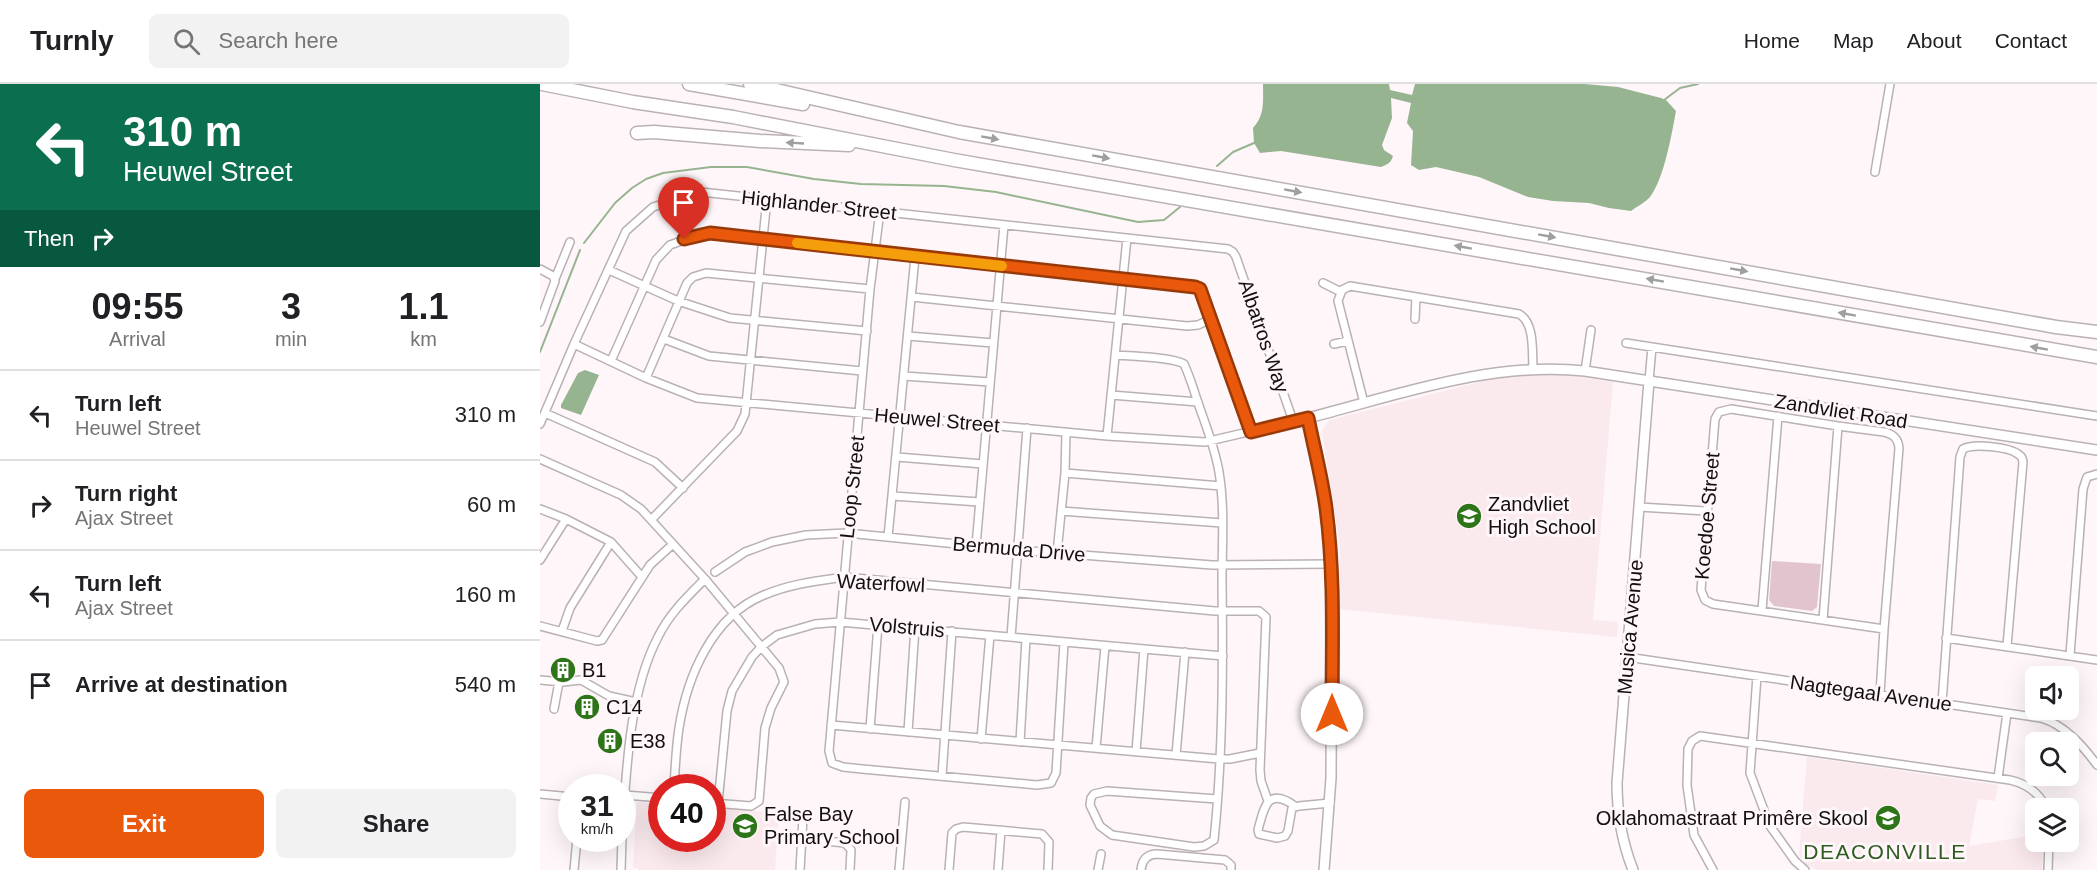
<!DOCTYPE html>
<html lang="en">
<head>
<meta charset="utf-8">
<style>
	:root { --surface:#fff; --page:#f2f2f2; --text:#202124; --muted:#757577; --line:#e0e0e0; --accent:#ea580c }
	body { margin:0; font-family:Helvetica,sans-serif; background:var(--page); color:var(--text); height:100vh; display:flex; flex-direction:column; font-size:22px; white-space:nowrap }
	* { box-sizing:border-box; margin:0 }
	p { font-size:20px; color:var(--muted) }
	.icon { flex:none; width:33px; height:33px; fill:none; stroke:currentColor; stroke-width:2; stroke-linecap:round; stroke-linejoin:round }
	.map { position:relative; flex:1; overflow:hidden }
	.sheet { display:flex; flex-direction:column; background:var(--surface); width:540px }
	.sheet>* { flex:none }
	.banner { background:#0b6e4f; color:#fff; overflow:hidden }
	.buttons { position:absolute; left:1485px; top:582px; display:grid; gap:12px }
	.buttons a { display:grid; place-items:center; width:54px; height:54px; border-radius:9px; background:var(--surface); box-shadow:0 6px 24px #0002; font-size:30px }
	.speed { position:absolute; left:18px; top:690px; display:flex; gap:12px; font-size:30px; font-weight:700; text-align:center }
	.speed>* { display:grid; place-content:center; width:78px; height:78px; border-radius:50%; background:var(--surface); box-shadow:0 6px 24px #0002; line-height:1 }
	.speed small { font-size:15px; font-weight:400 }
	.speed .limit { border:9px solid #d22; background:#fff; color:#111 }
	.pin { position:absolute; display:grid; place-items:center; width:51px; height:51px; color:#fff; margin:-62px -26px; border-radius:50% 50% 50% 0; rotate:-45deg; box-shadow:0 0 6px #0007 }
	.pin .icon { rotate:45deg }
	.me { position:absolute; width:66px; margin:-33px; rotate:0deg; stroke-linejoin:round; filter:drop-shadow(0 0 4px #0008) }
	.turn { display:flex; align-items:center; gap:21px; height:126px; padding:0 24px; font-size:27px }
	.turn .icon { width:78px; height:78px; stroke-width:2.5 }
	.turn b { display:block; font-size:42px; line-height:51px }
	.then { display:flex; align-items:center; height:57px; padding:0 24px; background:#0003; gap:12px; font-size:22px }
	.eta { display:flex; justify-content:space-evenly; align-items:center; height:102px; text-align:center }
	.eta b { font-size:36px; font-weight:600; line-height:42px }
	.cta { display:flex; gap:12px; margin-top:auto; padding:12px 24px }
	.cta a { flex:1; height:69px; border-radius:9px; background:var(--accent); color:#fff; font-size:24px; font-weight:600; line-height:69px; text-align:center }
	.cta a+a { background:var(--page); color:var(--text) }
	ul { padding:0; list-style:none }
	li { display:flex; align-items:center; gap:18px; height:90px; padding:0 24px; border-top:2px solid var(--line) }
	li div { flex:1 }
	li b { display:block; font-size:22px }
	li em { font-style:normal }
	header { display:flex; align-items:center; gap:36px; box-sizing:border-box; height:84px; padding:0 30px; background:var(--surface); border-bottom:2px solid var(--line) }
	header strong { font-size:28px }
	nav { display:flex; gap:33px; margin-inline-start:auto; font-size:21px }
	.search { width:420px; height:54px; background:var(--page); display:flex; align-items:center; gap:15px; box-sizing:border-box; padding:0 21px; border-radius:9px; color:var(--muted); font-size:22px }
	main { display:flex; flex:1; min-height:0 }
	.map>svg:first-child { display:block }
	.built { fill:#fae9ed }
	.green { fill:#e2c4ce }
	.water { fill:#97b490 }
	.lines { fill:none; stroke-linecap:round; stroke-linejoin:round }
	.stream { stroke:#97b490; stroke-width:2 }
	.street-casing { stroke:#bab1b4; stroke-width:10 }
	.secondary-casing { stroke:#bab1b4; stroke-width:12 }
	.highway-casing { stroke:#bab1b4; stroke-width:15 }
	.street { stroke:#fff; stroke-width:7 }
	.secondary { stroke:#fff; stroke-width:9 }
	.highway { stroke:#fff; stroke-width:12 }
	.oneway { fill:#a09f9f }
	.route-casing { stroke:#983908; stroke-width:15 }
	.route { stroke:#ea580c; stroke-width:10 }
	.slow { stroke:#f59e0b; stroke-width:10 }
	.labels { text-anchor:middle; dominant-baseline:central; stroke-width:6; stroke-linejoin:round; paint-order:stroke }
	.street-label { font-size:20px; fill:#120f10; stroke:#fef6f9 }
	.poi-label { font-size:20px; fill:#120f10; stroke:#fef6f9; text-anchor:start }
	.neighbourhood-label { font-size:21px; letter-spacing:1.5px; fill:#2d5b22; stroke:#fef6f9 }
</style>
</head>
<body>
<header>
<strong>Turnly</strong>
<div class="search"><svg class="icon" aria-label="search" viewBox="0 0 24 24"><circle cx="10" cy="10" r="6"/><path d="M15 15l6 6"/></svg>Search here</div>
<nav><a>Home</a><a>Map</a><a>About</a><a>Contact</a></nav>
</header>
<main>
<section class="sheet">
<div class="banner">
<div class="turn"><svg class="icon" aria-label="left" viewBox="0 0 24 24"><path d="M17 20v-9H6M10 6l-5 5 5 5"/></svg><div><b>310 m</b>Heuwel Street</div></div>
<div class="then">Then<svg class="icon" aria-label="right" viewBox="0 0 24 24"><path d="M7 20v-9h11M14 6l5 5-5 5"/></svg></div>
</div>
<div class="eta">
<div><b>09:55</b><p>Arrival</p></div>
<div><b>3</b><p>min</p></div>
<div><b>1.1</b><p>km</p></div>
</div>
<ul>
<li><svg class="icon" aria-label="left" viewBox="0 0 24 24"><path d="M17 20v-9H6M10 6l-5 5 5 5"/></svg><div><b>Turn left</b><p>Heuwel Street</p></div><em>310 m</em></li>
<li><svg class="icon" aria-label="right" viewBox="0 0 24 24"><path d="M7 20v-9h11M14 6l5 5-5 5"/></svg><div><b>Turn right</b><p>Ajax Street</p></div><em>60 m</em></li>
<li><svg class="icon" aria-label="left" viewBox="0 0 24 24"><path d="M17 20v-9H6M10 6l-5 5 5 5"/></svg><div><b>Turn left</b><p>Ajax Street</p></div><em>160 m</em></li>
<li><svg class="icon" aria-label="arrive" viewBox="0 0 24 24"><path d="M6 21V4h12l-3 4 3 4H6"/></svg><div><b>Arrive at destination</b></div><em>540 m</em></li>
</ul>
<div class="cta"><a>Exit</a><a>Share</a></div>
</section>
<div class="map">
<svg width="1557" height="786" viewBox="0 0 1557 786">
	<rect width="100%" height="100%" fill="#fef6f9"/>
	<path class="built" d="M 1014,289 L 1073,298 L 1053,536 L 1078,538 L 1077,553 L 799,525 L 800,462 L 782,348 L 789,336 L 964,292 Z
		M 1267,673 L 1458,701 L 1455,717 L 1438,715 L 1429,762 L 1495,751 L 1496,758 L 1503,758 L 1502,786 L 1279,786 L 1266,781 L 1259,771 Z
		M 97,718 L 121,720 L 122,754 L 172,754 L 173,724 L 239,729 L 235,786 L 98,786 L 98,784 L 93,784 Z"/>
	<path class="green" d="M 1232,477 L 1281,480 L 1277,523 L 1272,527 L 1234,522 L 1229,516 Z"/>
	<path class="water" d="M 723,0 L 849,0 L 850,6 L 872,11 L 875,0 L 1045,0 L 1078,3 L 1121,14 L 1126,16 L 1136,27 C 1132,49 1124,95 1110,113 C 1106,118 1096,123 1091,127 L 1069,124 L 1049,119 L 1013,117 L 988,113 L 939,93 L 896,83 L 879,86 L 871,81 L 873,47 L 867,39 L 871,19 L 851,14 L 852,34 L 842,61 L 844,66 L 853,72 C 851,79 848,80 841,83 L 741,67 L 720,69 L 714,59 L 713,44 C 725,31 723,17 723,0 Z
		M 45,286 L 59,291 L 41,331 L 21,324 L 21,321 L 38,289 Z"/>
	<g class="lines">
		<path class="stream" d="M 1124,16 L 1140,4 L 1158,0
			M 677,82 L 693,68 L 714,59
			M 44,159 L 75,119 L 92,104 L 106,95 L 123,89 L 171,83 L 207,83 L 274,95 L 321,100 L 404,102 L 456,108 L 598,138 L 624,136 L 640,123
			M 0,268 L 40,166"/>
		<g class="street-casing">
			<path id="street" d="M 1335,88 L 1350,0
				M 340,127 L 330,205 L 289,667 L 292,679 L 303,683 L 322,685 L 497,701 L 511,699 L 516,689 L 524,559
				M 0,185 L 13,192 L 15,197 L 0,238
				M 69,186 L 138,217 L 190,234 L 327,247
				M 15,195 L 30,158
				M 783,199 L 801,208
				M 372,213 L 647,242 L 658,241 L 671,235
				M 875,235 L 876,213
				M 368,252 L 453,259
				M 124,255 L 169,272 L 322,287
				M 1086,259 L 1557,332
				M 34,260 L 106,294 L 157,314 L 567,352 L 665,358 L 768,334
				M 794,260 L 808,257
				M 575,271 C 590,272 633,273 644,280 C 650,293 654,306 658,319 C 666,342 675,364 679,388 C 685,424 682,461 682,497 C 683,583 683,670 674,756 L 664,762 L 654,763 L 572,751 L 560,742 L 550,721 L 551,714 L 554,710 L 567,707 L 677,715
				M 71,277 L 116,176 L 130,161 L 155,152 L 170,149 L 223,155 L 655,203 L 660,205 L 663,210 L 711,348
				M 1045,287 L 1051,246
				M 364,292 L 450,298
				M 106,294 L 147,199 L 153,193 L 166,189 L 330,205
				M 1109,297 L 1112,263
				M 571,311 L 658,318
				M 824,319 L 798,217 L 802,206 L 810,202 L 979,230 C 995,239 992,268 993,284
				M 5,329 L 115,378 L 143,404
				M 0,340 L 34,260 L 86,147 L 113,123 L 161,108 L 688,165 L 693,168 L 696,173 L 753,337
				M 567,352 L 587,154
				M 357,373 L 443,380
				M 0,375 L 81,411 L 101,425 L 165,495 L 239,584 L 244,598 L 231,624 L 225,644 L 219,717 L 211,722 L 172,719
				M 525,389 L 681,402
				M 353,412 L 439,418
				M 1099,423 L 1166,427
				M 0,425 L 26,435 L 71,458 L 102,493
				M 521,427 L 682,439
				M 112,435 L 197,347 L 205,330 L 227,115
				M 348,453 L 375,173
				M 436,462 L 464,141
				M 517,469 L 525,389 L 526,348
				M 0,476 L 26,435
				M 175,488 L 205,468 L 232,458 L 266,451 L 307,449 L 477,466 L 672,481 L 791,480
				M 1222,526 L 1238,332
				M 1283,536 L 1298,342
				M 0,542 L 57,557 L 62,556 L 110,481 L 133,460
				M 22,547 L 30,524 L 71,458
				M 471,553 L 487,344
				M 1406,554 L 1557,576
				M 1530,571 L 1543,405 L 1547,393 L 1557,390
				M 1087,573 L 1501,634 C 1525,641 1543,662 1557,681
				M 1217,592 L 1210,689 L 1230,742 L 1255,777 L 1265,786
				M 0,596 L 23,598 L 41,596 L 69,612 L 96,618
				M 1340,610 L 1344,545 L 1359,364 C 1358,354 1353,350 1344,348 L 1298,342 L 1191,325 L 1179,328 L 1175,335 L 1161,506 L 1165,516 L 1173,520 L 1344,545
				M 1402,619 L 1420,373 L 1423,365 C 1433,359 1469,363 1478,370 C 1482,373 1482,373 1483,378 L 1467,562
				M 14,625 L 19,598
				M 291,641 L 679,675 L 690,675 L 720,669
				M 330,645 L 338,541
				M 368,648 L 375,544
				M 441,655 L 450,551
				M 480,658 L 486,555
				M 556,664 L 565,562
				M 596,668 L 604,565
				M 636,671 L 645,568
				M 402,692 L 412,547
				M 1458,694 L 1467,629
				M 134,704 C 135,684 136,664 139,644 C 147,593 172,532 224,511 C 250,500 276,497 304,493 L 675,527 L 719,527 L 726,533 L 720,686 L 721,697 L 728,717
				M 0,710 L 32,713
				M 85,711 L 122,714
				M 178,719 L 187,627 L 192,607 L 212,573 L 221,563 L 237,551 L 275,540 L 300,538 L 683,572
				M 755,722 C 727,702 724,724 718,746 L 719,750 L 737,754 L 745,752 L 748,747 L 752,724 L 759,722 L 790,719
				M 82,752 C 86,690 89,608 118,553 C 129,530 147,513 165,495
				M 262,758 L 276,756 L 305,759 L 311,766 L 310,786
				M 34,786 L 37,754
				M 81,786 L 82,754
				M 260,786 L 263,733
				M 359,786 L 365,718
				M 409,786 L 412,749 L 416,745 L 423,743 L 502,750 L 509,758 L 508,786
				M 458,786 L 461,746
				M 558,786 L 561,770
				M 601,786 C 602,776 607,770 617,770 L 685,776 L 691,781 L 691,786
				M 1173,786 L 1154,751 L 1147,701 L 1148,665 L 1152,657 L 1160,652 L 1470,696 C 1487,700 1499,708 1506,724
				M 1508,786 L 1509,758"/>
		</g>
		<g class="secondary-casing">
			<path id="secondary" d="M 784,786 L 791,694 L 792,496 L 786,423 L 768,334 C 858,311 951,277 1045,287 L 1557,366
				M 1093,786 C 1082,758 1077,729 1077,699 L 1109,297"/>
		</g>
		<g class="highway-casing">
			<path id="highway" d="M 2,0 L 93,18 L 193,33 L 414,76 L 1557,273
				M 149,0 L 263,20
				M 210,0 L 419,48 L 1516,243 L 1557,248
				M 97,49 L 114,48 L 220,57 L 309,61"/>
		</g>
		<use href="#street" class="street"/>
		<use href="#secondary" class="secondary"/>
		<use href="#highway" class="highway"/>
	</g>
	<defs><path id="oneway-solid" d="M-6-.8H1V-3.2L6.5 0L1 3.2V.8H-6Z" transform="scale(1.5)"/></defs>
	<g class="oneway">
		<use href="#oneway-solid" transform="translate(450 54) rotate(10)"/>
		<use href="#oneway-solid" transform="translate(255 59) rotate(-177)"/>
		<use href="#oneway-solid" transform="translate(561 73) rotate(10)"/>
		<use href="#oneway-solid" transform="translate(753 107) rotate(10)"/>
		<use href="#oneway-solid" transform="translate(1007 152) rotate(10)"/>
		<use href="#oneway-solid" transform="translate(923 163) rotate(-170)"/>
		<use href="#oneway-solid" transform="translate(1199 186) rotate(10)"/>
		<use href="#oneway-solid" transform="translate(1115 196) rotate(-170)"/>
		<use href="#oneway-solid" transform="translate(1307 230) rotate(-170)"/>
		<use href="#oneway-solid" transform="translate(1499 264) rotate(-170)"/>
	</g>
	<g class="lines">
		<g class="route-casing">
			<path id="route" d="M 144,155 L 170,149 L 655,203 L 660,205 L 711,348 L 768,334 C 774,364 782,394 786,424 C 795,492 792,561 792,630"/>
		</g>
		<use href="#route" class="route"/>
		<path class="slow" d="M 257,159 L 462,182"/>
	</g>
	<defs>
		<g id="school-disc" transform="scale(1.35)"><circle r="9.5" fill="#2d7518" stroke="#fef6f9"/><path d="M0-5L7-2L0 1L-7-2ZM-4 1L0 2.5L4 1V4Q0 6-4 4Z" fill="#fff"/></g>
		<g id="building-disc" transform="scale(1.35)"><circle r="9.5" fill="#2d7518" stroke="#fef6f9"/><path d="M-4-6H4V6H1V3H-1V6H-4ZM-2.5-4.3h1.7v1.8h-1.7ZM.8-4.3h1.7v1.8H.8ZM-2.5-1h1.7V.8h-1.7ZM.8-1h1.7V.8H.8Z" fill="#fff"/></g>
	</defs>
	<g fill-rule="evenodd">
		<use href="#school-disc" x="929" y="432"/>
		<use href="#building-disc" x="23" y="586"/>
		<use href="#building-disc" x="47" y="623"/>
		<use href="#building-disc" x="70" y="657"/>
		<use href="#school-disc" x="1348" y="734"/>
		<use href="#school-disc" x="205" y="742"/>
	</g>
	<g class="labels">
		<g class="street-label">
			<text transform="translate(279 121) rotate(6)">Highlander Street</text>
			<text transform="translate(724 252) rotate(71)">Albatros Way</text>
			<text transform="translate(1301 327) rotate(9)">Zandvliet Road</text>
			<text transform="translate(397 336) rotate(5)">Heuwel Street</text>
			<text transform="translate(312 403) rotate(-84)">Loop Street</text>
			<text transform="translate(1167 432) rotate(-85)">Koedoe Street</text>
			<text transform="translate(479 465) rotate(5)">Bermuda Drive</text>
			<text transform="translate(341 499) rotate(3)">Waterfowl</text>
			<text transform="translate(367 543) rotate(5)">Volstruis</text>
			<text transform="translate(1090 543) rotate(-85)">Musica Avenue</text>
			<text transform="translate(1331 609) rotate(8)">Nagtegaal Avenue</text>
		</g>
		<g class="poi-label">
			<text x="948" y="420">Zandvliet<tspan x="948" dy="23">High School</tspan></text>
			<text x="42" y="586">B1</text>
			<text x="66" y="623">C14</text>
			<text x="90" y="657">E38</text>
			<text x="224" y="730">False Bay<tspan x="224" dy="23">Primary School</tspan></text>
			<text x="1328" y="734" text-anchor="end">Oklahomastraat Primêre Skool</text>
		</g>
		<g class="neighbourhood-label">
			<text x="1345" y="767">DEACONVILLE</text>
		</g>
	</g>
</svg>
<div class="buttons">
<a><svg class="icon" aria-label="sound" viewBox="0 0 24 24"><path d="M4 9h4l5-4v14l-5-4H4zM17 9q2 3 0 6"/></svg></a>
<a><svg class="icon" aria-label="search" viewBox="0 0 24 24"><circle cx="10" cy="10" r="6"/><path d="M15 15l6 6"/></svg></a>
<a><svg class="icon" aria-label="layers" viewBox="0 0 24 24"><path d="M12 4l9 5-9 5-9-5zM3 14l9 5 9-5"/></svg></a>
</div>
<div class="speed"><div>31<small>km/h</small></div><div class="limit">40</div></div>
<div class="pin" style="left:144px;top:155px;background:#d93025"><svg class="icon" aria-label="arrive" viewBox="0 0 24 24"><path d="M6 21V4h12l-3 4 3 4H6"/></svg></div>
<svg class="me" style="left:792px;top:630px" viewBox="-20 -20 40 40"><circle r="19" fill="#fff"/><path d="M0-13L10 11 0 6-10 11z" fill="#ea580c"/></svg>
</div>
</main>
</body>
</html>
